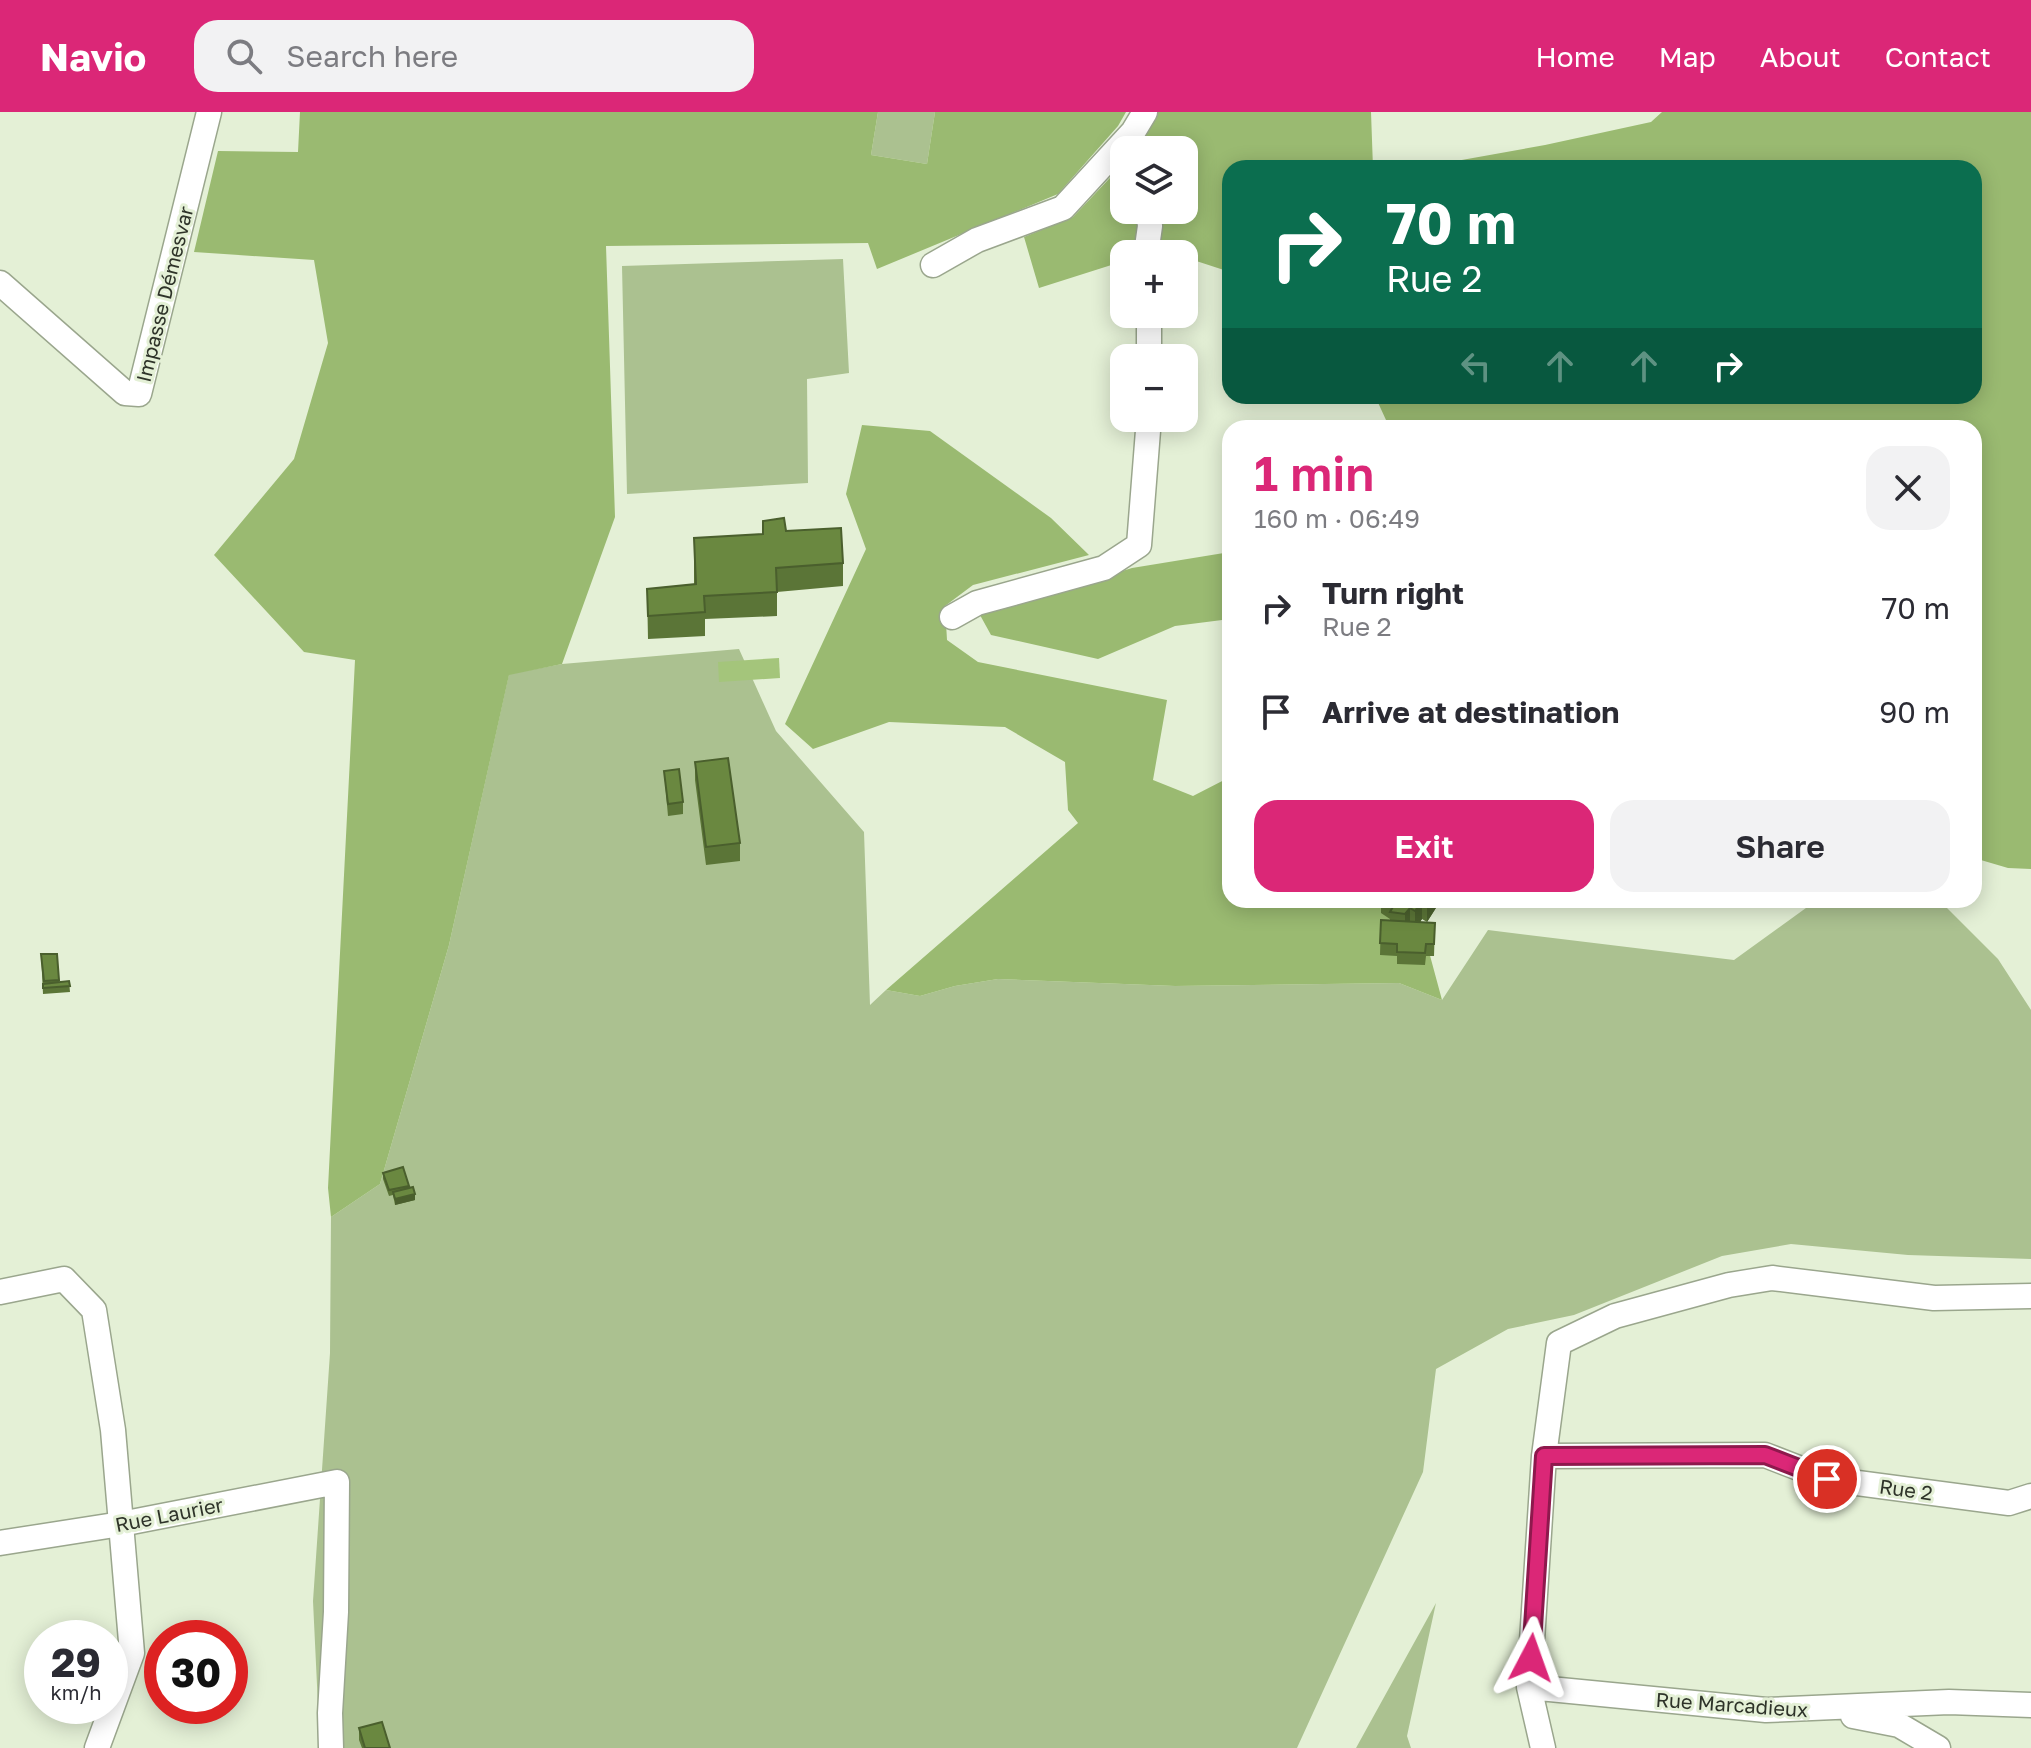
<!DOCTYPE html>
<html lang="en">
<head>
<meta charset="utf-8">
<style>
	:root { --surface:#fff; --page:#f2f2f3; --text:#2b2b33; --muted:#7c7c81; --accent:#db2777 }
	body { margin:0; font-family:"Golos Text",sans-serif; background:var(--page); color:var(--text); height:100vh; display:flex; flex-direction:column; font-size:30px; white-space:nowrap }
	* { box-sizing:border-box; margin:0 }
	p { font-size:26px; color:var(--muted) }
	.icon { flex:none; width:44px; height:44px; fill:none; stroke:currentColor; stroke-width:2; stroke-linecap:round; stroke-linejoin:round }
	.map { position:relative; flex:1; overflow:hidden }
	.panel { position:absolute; left:1222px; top:308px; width:760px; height:488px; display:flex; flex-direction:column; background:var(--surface); border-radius:24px; box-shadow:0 4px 20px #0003 }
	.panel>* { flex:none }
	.banner { position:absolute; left:1222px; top:48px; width:760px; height:244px; border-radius:24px; box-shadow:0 4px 20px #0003; background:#0b6e4f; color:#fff; overflow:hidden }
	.buttons { position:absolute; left:1110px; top:24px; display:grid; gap:16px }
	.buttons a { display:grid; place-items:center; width:88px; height:88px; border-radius:16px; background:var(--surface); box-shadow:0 4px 20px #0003; font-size:40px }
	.speed { position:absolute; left:24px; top:1508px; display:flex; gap:16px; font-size:40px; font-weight:700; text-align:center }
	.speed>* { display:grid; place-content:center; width:104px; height:104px; border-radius:50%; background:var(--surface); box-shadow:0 4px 20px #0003; line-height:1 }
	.speed small { font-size:20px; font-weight:400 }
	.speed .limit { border:12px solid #d22; background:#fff; color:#111 }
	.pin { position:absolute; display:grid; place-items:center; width:68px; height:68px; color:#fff; margin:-34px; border:4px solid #fff; border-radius:50%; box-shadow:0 2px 8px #0007 }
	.me { position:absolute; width:88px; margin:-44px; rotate:4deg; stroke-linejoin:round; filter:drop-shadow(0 0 6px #0008) }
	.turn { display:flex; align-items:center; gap:28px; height:168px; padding:0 32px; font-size:36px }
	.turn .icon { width:104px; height:104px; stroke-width:2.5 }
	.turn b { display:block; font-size:56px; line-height:68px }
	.lanes { display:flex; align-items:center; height:76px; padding:0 32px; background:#0003; justify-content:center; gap:40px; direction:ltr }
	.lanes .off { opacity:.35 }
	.round { display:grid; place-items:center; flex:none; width:84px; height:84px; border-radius:24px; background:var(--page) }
	.summary { display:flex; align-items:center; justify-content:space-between; height:136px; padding:0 32px }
	h1 { font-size:48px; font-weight:600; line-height:60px; color:var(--accent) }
	.cta { display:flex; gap:16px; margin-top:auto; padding:16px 32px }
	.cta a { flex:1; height:92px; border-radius:24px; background:var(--accent); color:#fff; font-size:32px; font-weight:600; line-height:92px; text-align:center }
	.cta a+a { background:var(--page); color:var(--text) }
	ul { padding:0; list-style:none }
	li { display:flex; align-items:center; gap:24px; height:104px; padding:0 32px }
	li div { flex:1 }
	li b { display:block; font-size:30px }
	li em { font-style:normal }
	header { display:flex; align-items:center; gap:48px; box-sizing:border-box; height:112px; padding:0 40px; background:var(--accent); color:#fff }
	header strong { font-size:38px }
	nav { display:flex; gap:44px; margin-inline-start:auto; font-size:28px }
	.search { width:560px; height:72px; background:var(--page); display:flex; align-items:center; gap:20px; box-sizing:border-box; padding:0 28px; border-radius:24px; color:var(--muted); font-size:30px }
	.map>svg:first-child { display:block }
	.green { fill:#abc190 }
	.forest { fill:#9aba71 }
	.water { fill:#a4c57b }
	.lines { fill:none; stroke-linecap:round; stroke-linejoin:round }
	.minor-casing { stroke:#9aa68d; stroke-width:27 }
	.minor { stroke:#fff; stroke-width:24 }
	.wall { fill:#5b7537 }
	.shaded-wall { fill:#4a5f2d }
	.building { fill:#6a8840; stroke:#4a5f2d; stroke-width:2 }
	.route-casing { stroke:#8e194d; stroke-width:20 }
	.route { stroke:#db2777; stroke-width:14 }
	.labels { text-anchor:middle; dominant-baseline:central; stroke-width:6; stroke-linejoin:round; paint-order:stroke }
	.street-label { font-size:20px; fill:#2e3329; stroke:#e4f0d6 }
</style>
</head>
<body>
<header>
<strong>Navio</strong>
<div class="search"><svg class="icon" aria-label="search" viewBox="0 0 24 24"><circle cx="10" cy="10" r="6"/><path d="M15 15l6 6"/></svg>Search here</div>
<nav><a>Home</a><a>Map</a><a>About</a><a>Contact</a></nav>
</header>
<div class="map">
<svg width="2031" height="1636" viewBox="0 0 2031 1636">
	<rect width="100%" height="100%" fill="#e4f0d6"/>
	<path class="green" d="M 878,0 L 935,0 L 927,52 L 871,43 Z
		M 843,147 L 849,261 L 807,267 L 808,371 L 627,382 L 622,154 Z
		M 739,537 L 776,619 L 864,720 L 870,893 L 886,878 L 920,884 L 955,874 L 998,867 L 1175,874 L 1399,871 L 1442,888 L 1488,818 L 1734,848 L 1817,788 L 1939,788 L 1998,847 L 2031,898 L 2031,1147 L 1908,1143 L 1791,1132 L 1722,1144 L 1574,1203 L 1508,1217 L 1436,1257 L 1423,1360 L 1297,1636 L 320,1636 L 313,1489 L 330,1241 L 331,1105 L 380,1072 L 449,833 L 509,562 L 562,552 Z
		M 1436,1491 L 1407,1624 L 1411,1636 L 1356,1636 Z"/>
	<path class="forest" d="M 300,0 L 878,0 L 871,43 L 927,52 L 935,0 L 1126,0 L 1118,14 L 1058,82 L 877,157 L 868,131 L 606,134 L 615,405 L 562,552 L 509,563 L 449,833 L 380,1072 L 331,1105 L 328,1076 L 355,548 L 304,540 L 214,443 L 294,347 L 328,231 L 314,148 L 194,140 L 218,39 L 298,40 Z
		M 1157,0 L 1371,0 L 1373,56 L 1230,56 L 1230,160 L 1184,145 L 1184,142 L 1161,138 L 1147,142 L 1124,142 L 1124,149 L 1039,176 L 1024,125 L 1073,105 L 1124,51 L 1124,98 L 1184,98 L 1184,38 L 1134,38 Z
		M 1662,0 L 2031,0 L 2031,757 L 2008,756 L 1974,746 L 1974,316 L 1382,316 L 1386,308 L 1375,284 L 1974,284 L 1974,56 L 1417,56 L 1545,33 L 1651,10 Z
		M 862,313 L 930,319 L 1051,406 L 1089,443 L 973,473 L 945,494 L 947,528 L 978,550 L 1167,588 L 1153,668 L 1193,684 L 1230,665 L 1230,788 L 1415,788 L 1442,888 L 1399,871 L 1175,874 L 998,867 L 955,874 L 920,884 L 886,878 L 1078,711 L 1068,698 L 1065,650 L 1005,615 L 889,610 L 813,637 L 785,612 L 866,437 L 846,382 Z
		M 1230,440 L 1230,507 L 1175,514 L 1098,547 L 991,523 L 980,503 L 1132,456 Z"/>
	<path class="water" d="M 779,546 L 780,566 L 719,570 L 718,550 Z"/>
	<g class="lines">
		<g class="minor-casing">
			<path id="minor" d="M 1146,142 L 1150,114 L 1148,98
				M 933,153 L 977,128 L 1063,96 L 1133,20 L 1145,0
				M 0,171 L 125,281 L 139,282 L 209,0
				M 1149,202 L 1149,246
				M 952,505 L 977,491 L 1104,456 L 1139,433 L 1149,306
				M 0,1180 L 64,1167 L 94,1198 L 113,1318 L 132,1541 L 97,1636
				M 1544,1344 L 1765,1343 L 1827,1367 L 2009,1391 L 2031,1384
				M 0,1431 L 121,1412 L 337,1370 L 336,1500 L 330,1601 L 331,1636
				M 1529,1575 L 1766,1598 L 1949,1590 L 2031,1593
				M 1853,1604 L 1899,1613 L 1938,1636
				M 1543,1636 L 1529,1575 L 1544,1344 L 1559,1231 L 1615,1204 L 1729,1173 L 1772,1166 L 1934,1186 L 2031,1184"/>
		</g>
		<use href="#minor" class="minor"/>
	</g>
	<path class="wall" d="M 786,419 L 843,451 L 843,474 L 777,480 L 777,504 L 705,507 L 705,524 L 648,527 L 647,477 L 694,472 L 694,426 L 763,422 Z
		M 695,650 L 740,731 L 740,749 L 706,753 L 695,668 Z
		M 664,659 L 683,690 L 683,702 L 668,704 Z
		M 1381,788 L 1441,788 L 1427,810 L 1422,807 L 1420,810 L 1435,811 L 1434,844 L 1426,844 L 1425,853 L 1397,852 L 1397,844 L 1380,843 L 1381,808 L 1390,809 L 1390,807 L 1381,801 Z
		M 41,842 L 57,842 L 59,871 L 69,869 L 70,880 L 43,882 Z
		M 403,1055 L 409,1076 L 415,1088 L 395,1093 L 393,1083 L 389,1084 L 383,1067 L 383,1061 Z
		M 359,1616 L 390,1636 L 362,1636 L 359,1628 Z"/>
	<path class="shaded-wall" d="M 1430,788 L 1441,788 L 1427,810 L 1427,792 Z
		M 1422,789 L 1422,807 L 1415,817 L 1415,799 Z
		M 1410,796 L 1410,814 L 1405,820 L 1405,802 Z
		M 415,1082 L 415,1088 L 395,1093 L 395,1087 Z"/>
	<path class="building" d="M 784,406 L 786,419 L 841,416 L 843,451 L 776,456 L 777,480 L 704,484 L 705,500 L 648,504 L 647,477 L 696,472 L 694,426 L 763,422 L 763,409 Z
		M 728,646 L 740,731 L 706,735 L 695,650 Z
		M 679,657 L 683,690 L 668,692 L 664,659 Z
		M 1388,788 L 1430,788 L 1427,792 L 1422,789 L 1415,799 L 1410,796 L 1405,802 L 1390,800 L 1394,793 Z
		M 1381,808 L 1435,811 L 1434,832 L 1426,832 L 1425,841 L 1397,840 L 1397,832 L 1380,831 Z
		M 41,842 L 57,842 L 59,868 L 44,869 Z
		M 69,869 L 70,874 L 43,876 L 43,872 Z
		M 403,1055 L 409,1074 L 389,1078 L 383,1061 Z
		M 413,1075 L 415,1082 L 395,1087 L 393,1080 Z
		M 382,1610 L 390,1636 L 365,1636 L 359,1616 Z"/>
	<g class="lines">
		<g class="route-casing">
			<path id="route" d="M 1531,1546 L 1544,1344 L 1765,1343 L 1827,1367"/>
		</g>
		<use href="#route" class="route"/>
	</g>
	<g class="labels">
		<g class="street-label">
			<text transform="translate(164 182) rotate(-76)">Impasse Démesvar</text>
			<text transform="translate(1906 1377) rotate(8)">Rue 2</text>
			<text transform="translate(169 1402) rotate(-11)">Rue Laurier</text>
			<text transform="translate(1732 1592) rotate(4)">Rue Marcadieux</text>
		</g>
	</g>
</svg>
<div class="buttons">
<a><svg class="icon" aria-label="layers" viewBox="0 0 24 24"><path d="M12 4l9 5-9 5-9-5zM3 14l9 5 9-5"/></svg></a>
<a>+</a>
<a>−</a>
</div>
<div class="speed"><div>29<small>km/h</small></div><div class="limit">30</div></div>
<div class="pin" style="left:1827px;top:1367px;background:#d93025"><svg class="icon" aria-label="arrive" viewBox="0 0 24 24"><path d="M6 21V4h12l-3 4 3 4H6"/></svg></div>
<svg class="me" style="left:1531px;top:1546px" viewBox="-20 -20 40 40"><path d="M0-17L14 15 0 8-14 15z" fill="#db2777" stroke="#fff" stroke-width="4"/></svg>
<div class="banner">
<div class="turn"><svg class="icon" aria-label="right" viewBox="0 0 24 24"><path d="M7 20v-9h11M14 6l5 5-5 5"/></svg><div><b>70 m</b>Rue 2</div></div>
<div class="lanes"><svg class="icon off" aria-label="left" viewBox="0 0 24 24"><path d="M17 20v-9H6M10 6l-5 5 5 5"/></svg><svg class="icon off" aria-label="ahead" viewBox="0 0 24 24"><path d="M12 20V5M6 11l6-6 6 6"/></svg><svg class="icon off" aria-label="ahead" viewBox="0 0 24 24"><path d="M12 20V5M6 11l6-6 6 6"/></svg><svg class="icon" aria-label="right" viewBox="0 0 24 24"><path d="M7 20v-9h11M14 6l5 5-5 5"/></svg></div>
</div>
<section class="panel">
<div class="summary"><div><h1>1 min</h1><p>160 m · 06:49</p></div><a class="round"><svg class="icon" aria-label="close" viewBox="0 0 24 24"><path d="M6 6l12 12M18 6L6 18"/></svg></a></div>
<ul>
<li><svg class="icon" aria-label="right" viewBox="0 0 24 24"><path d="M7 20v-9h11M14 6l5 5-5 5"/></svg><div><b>Turn right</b><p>Rue 2</p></div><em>70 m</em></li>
<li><svg class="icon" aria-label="arrive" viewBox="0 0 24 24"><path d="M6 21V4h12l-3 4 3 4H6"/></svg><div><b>Arrive at destination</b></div><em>90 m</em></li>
</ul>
<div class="cta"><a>Exit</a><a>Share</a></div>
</section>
</div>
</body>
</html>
